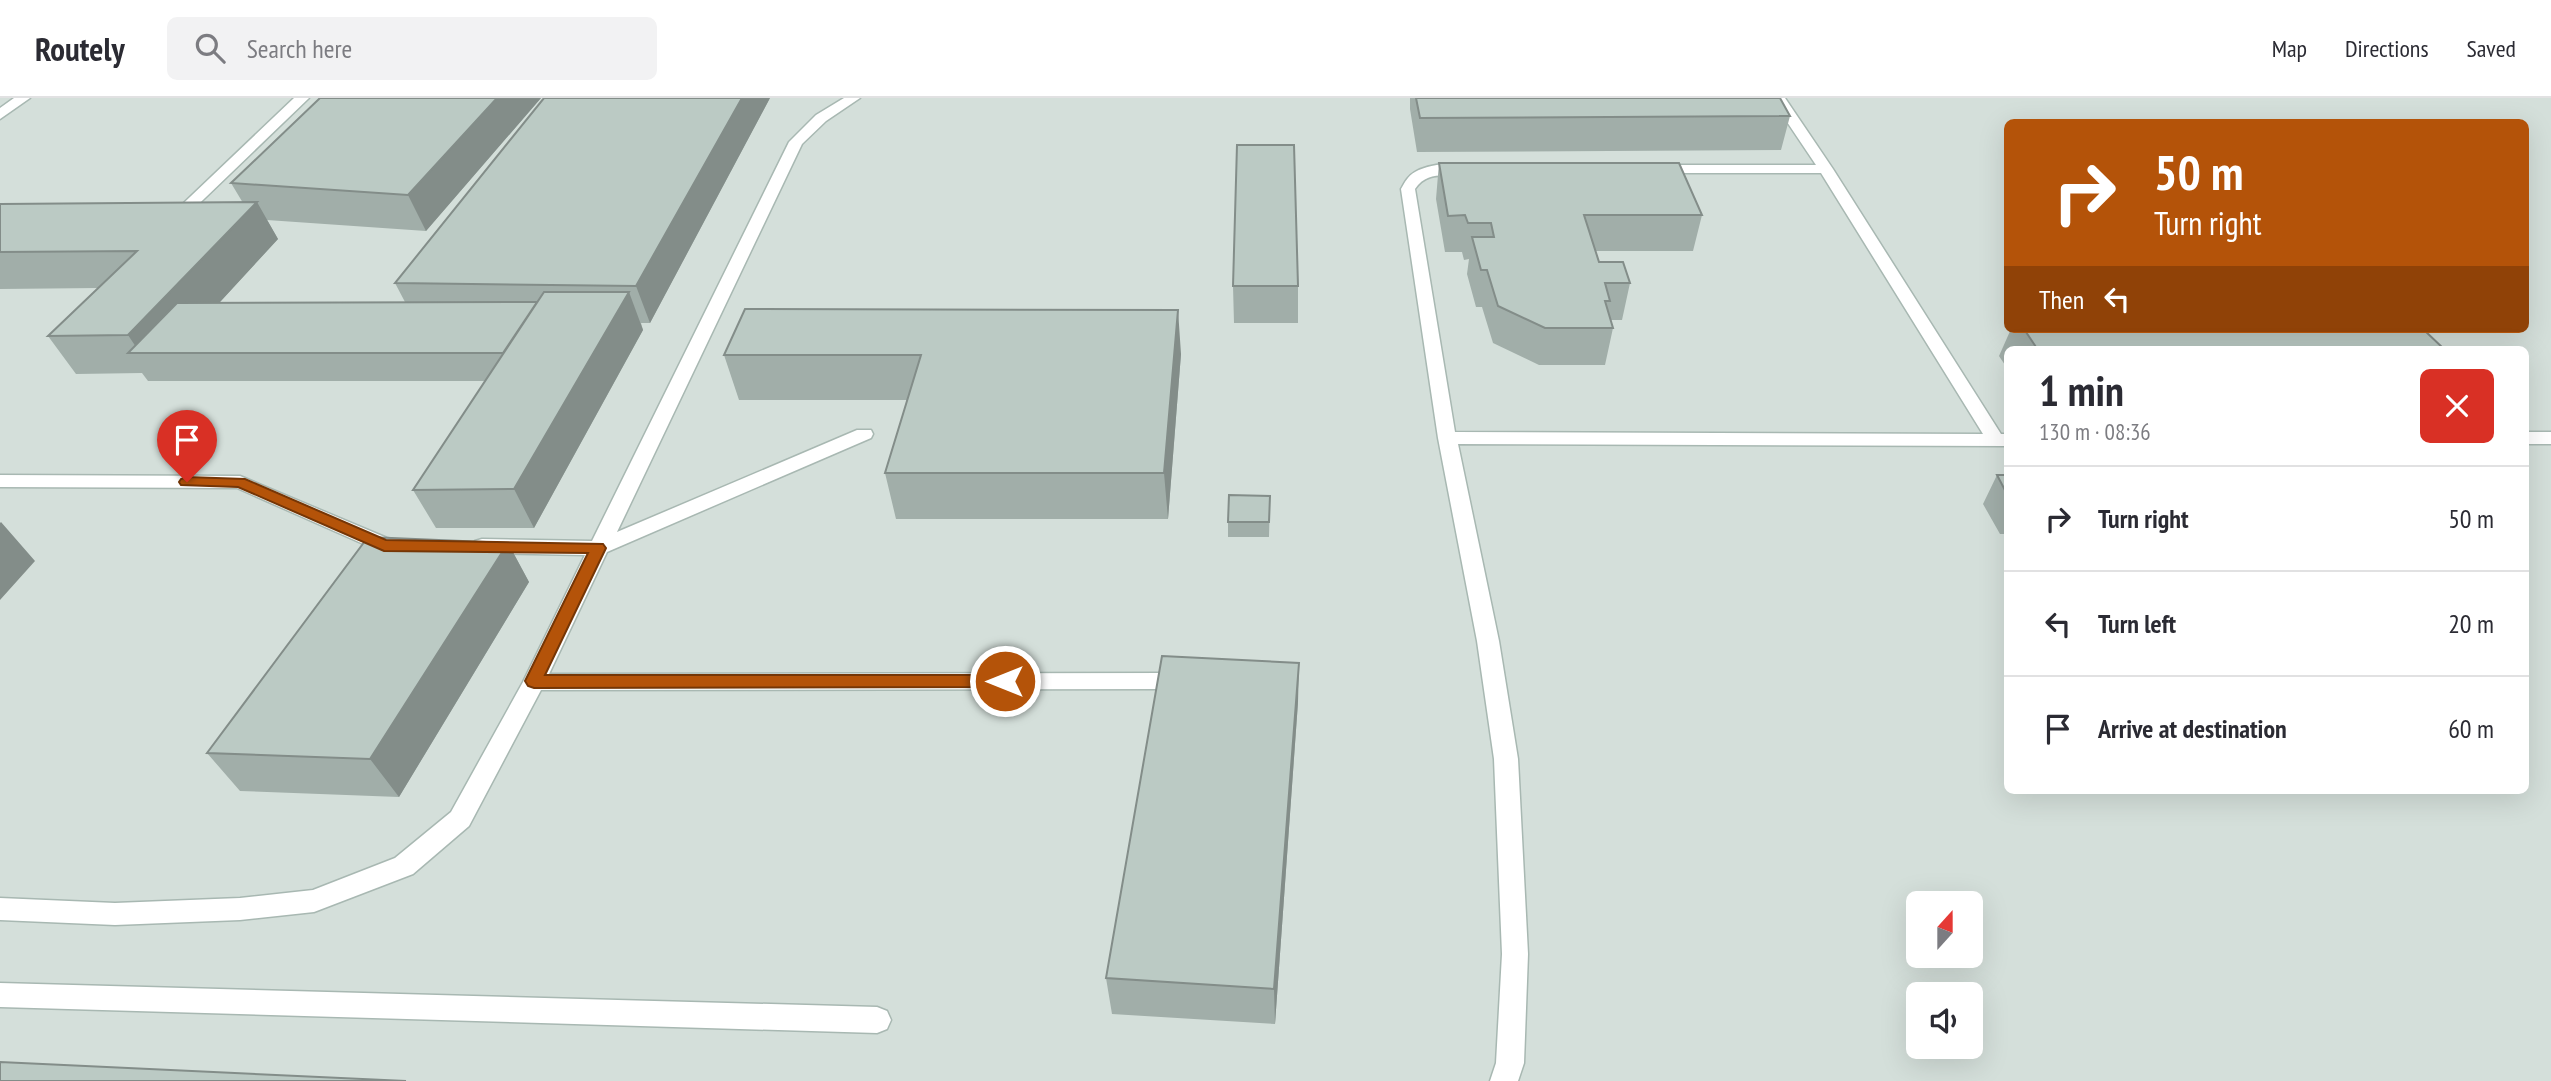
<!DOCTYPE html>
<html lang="en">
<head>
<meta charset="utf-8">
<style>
	:root { --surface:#fff; --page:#f2f2f3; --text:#2b2b33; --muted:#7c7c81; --line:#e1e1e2 }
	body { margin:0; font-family:"PT Sans Narrow",sans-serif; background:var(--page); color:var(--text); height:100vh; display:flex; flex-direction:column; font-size:26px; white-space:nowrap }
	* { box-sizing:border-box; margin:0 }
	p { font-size:23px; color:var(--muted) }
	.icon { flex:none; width:38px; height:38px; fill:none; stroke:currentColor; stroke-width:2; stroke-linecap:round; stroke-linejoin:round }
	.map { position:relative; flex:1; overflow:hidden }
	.sheet { position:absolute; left:2004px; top:248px; width:525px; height:448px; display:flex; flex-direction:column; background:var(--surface); border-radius:10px; box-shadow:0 7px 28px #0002 }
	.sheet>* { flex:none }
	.top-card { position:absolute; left:2004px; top:21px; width:525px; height:214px; border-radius:10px; box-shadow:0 7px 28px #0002; background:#b45309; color:#fff; overflow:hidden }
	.needle { width:46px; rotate:21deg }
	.controls { position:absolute; left:1906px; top:793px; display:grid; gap:14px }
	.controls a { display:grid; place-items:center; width:77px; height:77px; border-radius:10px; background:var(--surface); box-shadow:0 7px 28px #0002; font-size:35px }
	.pin { position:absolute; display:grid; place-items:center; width:60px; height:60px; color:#fff; margin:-72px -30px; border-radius:50% 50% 50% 0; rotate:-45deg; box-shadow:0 0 7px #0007 }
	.pin .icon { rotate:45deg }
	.me { position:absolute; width:77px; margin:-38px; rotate:270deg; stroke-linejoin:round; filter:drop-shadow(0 0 5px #0008) }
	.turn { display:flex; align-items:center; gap:24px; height:147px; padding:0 35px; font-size:32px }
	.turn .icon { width:91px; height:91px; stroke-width:2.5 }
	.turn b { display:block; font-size:49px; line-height:60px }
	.then { display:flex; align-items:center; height:66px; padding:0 35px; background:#0003; gap:14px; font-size:26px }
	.round { display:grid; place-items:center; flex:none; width:74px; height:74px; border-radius:10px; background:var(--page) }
	.headline { display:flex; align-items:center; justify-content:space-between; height:119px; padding:0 35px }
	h1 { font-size:42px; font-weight:700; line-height:52px }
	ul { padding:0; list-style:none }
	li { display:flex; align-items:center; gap:21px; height:105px; padding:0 35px; border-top:2px solid var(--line) }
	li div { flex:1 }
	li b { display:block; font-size:26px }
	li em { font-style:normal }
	header { display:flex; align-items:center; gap:42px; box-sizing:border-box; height:98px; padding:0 35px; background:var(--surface); border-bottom:2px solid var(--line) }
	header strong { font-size:33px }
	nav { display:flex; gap:38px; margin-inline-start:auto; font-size:24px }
	.search { width:490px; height:63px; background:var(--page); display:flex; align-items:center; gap:18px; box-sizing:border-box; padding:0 24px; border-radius:10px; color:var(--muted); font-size:26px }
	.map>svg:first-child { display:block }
	.built { fill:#d4dfda; fill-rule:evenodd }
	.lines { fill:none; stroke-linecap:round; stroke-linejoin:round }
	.minor-casing { stroke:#a8b8b2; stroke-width:3 }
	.minor { fill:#fff; fill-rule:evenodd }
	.wall { fill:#a1aea9 }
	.shaded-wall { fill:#838d89 }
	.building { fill:#bbcac4; stroke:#838d89; stroke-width:2 }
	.route { fill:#b45309; stroke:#753606; stroke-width:2 }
</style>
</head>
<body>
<header>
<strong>Routely</strong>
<div class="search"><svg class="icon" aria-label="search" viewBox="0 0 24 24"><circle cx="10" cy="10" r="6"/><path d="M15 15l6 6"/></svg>Search here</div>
<nav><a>Map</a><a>Directions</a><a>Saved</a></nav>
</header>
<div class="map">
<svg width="2551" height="983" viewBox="0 0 2551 983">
	<rect width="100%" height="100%" fill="#e6efeb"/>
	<path class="built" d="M 0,0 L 2551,0 L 2551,983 L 0,983 ZM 2007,24 L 2525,24 L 2525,231 L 2007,231 ZM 2007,252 L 2525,252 L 2525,693 L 2007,693 ZM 1918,805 L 1970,805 L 1970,858 L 1918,858 ZM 1918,896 L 1970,896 L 1970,948 L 1918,948 Z"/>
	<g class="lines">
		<g class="minor-casing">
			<path id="minor" d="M 14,0 L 30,0 L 0,21 L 0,10 Z
				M 294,0 L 309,0 L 180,124 L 170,124 L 167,121 L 170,118 Z
				M 844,0 L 860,0 L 826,23 L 802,46 L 617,434 L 857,332 L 871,332 L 873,336 L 871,340 L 607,454 L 549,576 L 1171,575 L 1179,577 L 1182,583 L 1179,589 L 1171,591 L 541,592 L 469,728 L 413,776 L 314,814 L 240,822 L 115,827 L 0,822 L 0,800 L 115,805 L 240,800 L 313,792 L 395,760 L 451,714 L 523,584 L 585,457 L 482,455 L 475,453 L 472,448 L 475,443 L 482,441 L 592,443 L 789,44 L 816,17 Z
				M 1771,0 L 1785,0 L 1833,71 L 2001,336 L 2007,336 L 2007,348 L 1458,346 L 1499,543 L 1518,661 L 1528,856 L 1524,965 L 1518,983 L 1490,983 L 1496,965 L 1502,856 L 1494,661 L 1477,543 L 1438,340 L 1401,91 C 1405,84 1408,78 1415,74 C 1428,66 1463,61 1474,71 C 1457,85 1431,67 1415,91 L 1455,334 L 1983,336 L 1821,75 L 1653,75 L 1646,71 L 1653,67 L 1816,67 Z
				M 2525,334 L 2551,334 L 2551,346 L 2525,346 Z
				M 0,377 L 240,378 L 387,440 L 401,443 L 404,448 L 401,453 L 394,455 L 377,452 L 237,390 L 0,389 Z
				M 0,885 L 877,909 L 887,913 L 891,922 L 887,931 L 877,935 L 0,909 Z"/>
		</g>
		<use href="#minor" class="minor"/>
	</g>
	<path class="wall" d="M 320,0 L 541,0 L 426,133 L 267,122 L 278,141 L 219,205 L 405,204 L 395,185 L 770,0 L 650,225 L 641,225 L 643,232 L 534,430 L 436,430 L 413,392 L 485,283 L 148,283 L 142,275 L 76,276 L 48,238 L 98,190 L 0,191 L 0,106 L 243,105 L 231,85 Z
		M 1410,0 L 1780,0 L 1790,18 L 1781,52 L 1417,54 L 1410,11 Z
		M 1439,65 L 1702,117 L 1693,153 L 1595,153 L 1599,164 L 1630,185 L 1622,222 L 1610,222 L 1613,230 L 1605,267 L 1539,267 L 1493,245 L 1482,209 L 1476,209 L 1467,176 L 1469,161 L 1464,162 L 1462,154 L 1445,154 L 1436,101 Z
		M 1233,188 L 1298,188 L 1298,225 L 1234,225 Z
		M 2011,231 L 2423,231 L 2445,252 L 2007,252 L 2007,270 L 1999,258 Z
		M 1181,256 L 1168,421 L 896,421 L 885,375 L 907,302 L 739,302 L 724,257 Z
		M 1997,377 L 2007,377 L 2007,436 L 2000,436 L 1983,406 Z
		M 1270,398 L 1269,439 L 1228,439 L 1228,424 Z
		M 508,445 L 529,484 L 399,699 L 240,693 L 207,655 Z
		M 1298,604 L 1275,926 L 1112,916 L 1106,880 Z"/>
	<path class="shaded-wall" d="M 497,0 L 541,0 L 426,133 L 408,97 Z
		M 742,0 L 770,0 L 650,225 L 636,188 Z
		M 257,104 L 278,141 L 173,255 L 140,255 L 128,237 Z
		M 629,194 L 643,232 L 534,430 L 514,391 Z
		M 1178,212 L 1181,256 L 1168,421 L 1164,375 Z
		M 1,424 L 35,463 L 0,502 L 0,425 Z
		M 508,445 L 529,484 L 399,699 L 370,661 Z
		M 1299,565 L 1298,604 L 1275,926 L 1274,891 Z"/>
	<path class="building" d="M 320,0 L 497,0 L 408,97 L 231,85 Z
		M 544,0 L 742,0 L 636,188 L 395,185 Z
		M 1416,0 L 1780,0 L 1790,18 L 1420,20 Z
		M 1237,47 L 1294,47 L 1298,188 L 1233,188 Z
		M 1439,65 L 1679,65 L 1702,117 L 1584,117 L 1599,164 L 1623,164 L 1630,185 L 1605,185 L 1610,203 L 1605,203 L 1613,230 L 1545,230 L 1498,208 L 1487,172 L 1481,172 L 1472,139 L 1494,139 L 1491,125 L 1468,125 L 1465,117 L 1448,118 Z
		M 257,104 L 128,237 L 48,238 L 137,153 L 0,154 L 0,106 Z
		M 544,194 L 629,194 L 514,391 L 413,392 Z
		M 537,204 L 503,255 L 128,255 L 177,205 Z
		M 745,211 L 1178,212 L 1164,375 L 885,375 L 921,257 L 724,257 Z
		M 2024,231 L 2423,231 L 2445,252 L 2038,252 Z
		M 1997,377 L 2007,377 L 2007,396 Z
		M 1229,397 L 1270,398 L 1269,424 L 1228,424 Z
		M 368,439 L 508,445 L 370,661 L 207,655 Z
		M 1162,558 L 1299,565 L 1274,891 L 1106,880 Z
		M 0,964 L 406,983 L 0,983 Z"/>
	<path class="route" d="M 187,379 L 245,381 L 386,442 L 603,446 L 606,450 L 545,577 L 1005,577 L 1011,579 L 1014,583 L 1011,588 L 1005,589 L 534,590 L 528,588 L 525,583 L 588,455 L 384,453 L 238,389 L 181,387 L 179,384 L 181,381 Z"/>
</svg>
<div class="controls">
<a><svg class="needle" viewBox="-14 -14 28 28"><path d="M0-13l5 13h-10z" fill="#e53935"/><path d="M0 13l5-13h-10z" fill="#7c7c81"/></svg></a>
<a><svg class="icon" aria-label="sound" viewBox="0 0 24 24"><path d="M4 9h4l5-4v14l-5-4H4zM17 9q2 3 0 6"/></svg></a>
</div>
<div class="pin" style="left:187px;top:384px;background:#d93025"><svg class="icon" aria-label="arrive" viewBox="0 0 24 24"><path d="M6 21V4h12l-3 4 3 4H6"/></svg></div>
<svg class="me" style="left:1005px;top:583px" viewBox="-20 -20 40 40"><circle r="17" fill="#b45309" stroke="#fff" stroke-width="3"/><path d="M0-11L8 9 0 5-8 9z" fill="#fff"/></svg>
<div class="top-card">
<div class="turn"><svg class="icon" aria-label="right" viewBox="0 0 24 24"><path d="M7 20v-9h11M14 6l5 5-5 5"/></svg><div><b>50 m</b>Turn right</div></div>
<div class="then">Then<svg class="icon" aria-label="left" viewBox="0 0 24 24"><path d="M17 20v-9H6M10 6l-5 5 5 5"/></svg></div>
</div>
<section class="sheet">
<div class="headline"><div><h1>1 min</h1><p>130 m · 08:36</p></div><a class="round" style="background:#d93025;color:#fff"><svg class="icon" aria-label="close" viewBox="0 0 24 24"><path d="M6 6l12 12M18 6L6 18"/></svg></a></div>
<ul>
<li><svg class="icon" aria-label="right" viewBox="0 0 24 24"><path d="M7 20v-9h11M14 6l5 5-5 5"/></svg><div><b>Turn right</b></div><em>50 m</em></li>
<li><svg class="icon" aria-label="left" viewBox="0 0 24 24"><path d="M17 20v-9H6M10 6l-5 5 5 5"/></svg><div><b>Turn left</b></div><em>20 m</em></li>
<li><svg class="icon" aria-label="arrive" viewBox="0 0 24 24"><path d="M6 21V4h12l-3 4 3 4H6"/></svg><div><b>Arrive at destination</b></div><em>60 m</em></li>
</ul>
</section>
</div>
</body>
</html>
